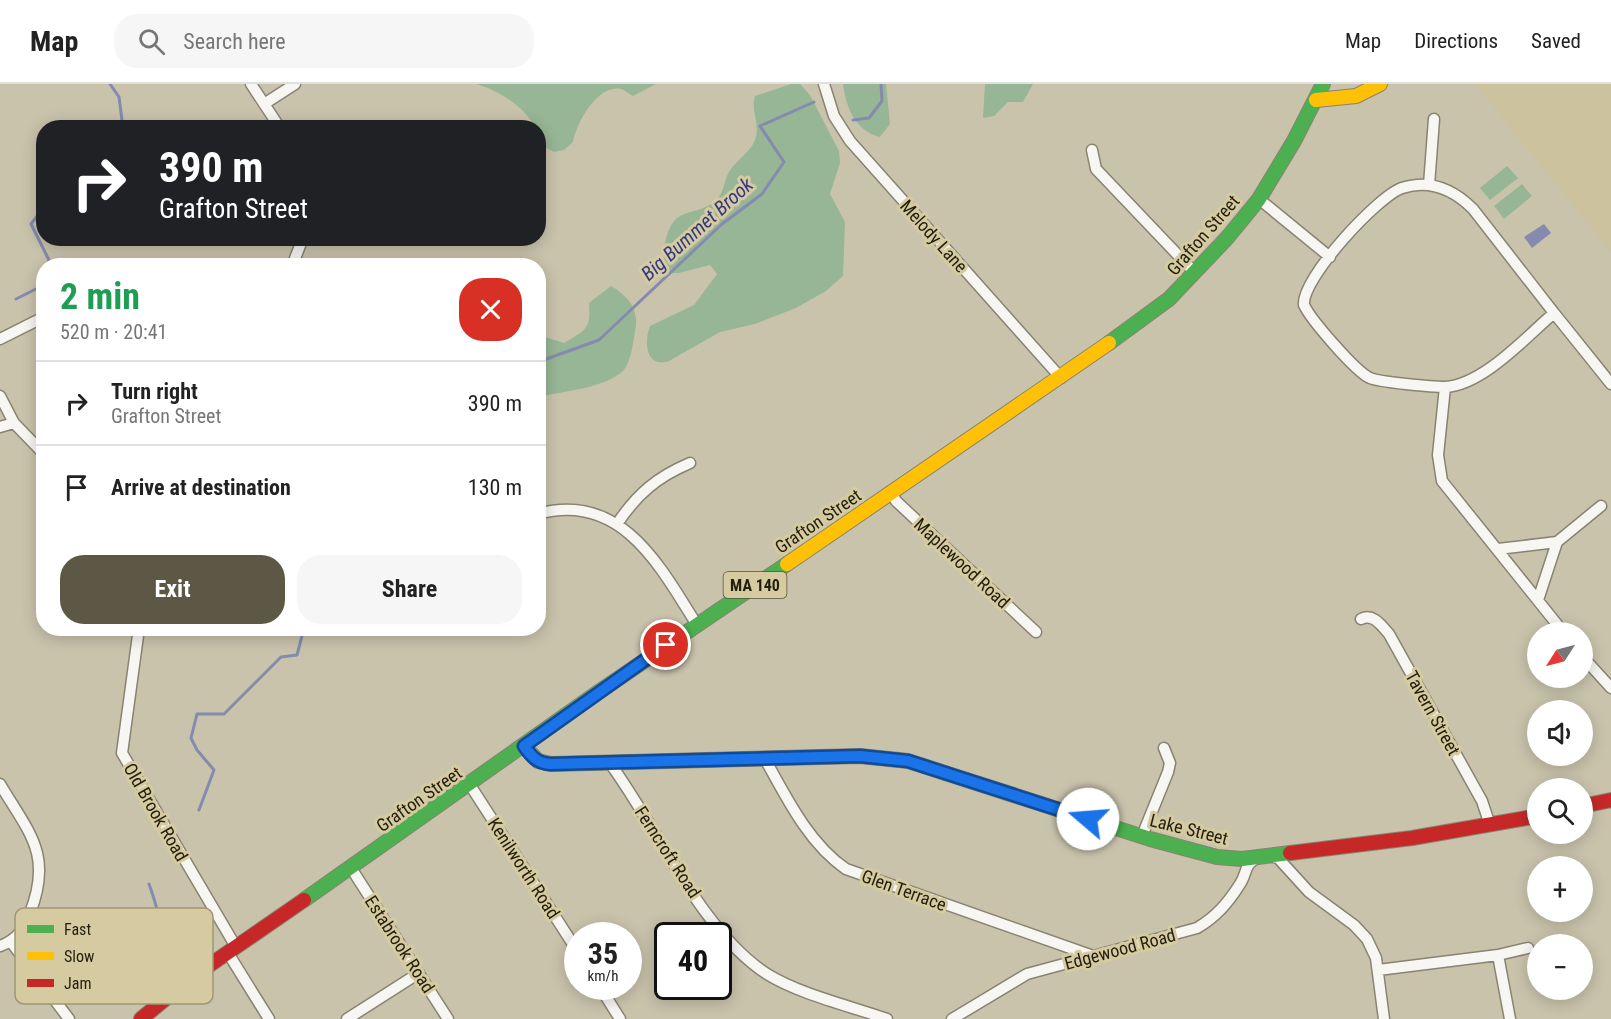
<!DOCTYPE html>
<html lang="en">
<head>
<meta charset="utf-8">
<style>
	:root { --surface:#fff; --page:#f6f6f6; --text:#222; --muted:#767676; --line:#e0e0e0; --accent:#5c5845 }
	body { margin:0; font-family:"Roboto Condensed",sans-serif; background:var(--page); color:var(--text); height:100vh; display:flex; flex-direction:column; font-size:22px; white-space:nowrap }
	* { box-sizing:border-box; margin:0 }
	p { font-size:20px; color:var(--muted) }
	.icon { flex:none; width:33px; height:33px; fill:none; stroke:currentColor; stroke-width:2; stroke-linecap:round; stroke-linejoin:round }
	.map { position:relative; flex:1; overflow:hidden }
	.drawer { position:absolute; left:36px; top:174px; width:510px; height:378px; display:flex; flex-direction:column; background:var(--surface); border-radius:24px; box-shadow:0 3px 15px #0003 }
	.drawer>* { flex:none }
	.hud { position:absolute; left:36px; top:36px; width:510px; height:126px; border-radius:24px; box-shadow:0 3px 15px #0003; background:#202124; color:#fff; overflow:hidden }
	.needle { width:39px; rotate:234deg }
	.controls { position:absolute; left:1527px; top:538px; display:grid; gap:12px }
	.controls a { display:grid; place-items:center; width:66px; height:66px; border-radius:50%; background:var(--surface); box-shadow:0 3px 15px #0003; font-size:30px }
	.speed { position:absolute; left:564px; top:838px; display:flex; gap:12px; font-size:30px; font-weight:700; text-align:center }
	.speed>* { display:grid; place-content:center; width:78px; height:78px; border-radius:50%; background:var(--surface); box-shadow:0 3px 15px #0003; line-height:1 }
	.speed small { font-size:15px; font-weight:400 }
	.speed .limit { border:3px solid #111; border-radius:9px; background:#fff; color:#111 }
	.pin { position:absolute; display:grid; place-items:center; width:51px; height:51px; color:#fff; margin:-26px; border:3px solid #fff; border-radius:50%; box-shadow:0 2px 6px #0007 }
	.me { position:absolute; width:66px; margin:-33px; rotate:288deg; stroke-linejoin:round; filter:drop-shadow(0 0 4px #0008) }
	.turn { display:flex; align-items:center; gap:21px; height:126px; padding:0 24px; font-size:27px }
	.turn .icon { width:78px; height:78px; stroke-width:2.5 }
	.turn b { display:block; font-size:42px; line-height:51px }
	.round { display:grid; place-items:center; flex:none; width:63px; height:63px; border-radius:24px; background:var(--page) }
	.headline { display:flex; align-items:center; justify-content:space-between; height:102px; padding:0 24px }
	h1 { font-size:36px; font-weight:700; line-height:45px; color:#1e9e55 }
	.cta { display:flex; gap:12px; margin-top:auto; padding:12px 24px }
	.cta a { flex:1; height:69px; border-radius:24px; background:var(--accent); color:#fff; font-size:24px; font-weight:700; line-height:69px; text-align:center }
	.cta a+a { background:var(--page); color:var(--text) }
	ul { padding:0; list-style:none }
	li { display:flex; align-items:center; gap:18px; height:84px; padding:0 24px; border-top:2px solid var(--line) }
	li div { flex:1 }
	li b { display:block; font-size:22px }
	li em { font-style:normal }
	header { display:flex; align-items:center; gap:36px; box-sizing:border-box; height:84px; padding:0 30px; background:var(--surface); border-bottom:2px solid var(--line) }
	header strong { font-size:28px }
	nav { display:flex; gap:33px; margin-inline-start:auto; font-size:21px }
	.search { width:420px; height:54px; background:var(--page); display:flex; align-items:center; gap:15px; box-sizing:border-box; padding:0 21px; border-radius:24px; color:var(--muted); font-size:22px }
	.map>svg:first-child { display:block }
	.built { fill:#ccc29d }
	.green { fill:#97b695 }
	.water { fill:#848bae }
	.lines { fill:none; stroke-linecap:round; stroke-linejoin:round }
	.stream { stroke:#848bae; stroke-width:3 }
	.street-casing { stroke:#888372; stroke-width:13 }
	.fast-casing { stroke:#888372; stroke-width:16 }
	.slow-casing { stroke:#888372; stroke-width:16 }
	.jam-casing { stroke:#888372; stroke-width:16 }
	.street { stroke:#f7f6f3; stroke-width:10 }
	.fast { stroke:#4caf50; stroke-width:14 }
	.slow { stroke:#ffc107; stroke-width:14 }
	.jam { stroke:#c62828; stroke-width:14 }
	.route-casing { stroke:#114b97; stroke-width:15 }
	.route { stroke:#1a73e8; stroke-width:10 }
	.labels { text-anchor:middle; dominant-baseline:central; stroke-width:6; stroke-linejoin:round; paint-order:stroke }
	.shield { fill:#d5caa0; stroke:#58523a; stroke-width:1.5 }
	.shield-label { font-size:16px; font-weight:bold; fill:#221e0e }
	.street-label { font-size:18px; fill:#221e0e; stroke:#d5caa0 }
	.water-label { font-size:20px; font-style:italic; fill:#323984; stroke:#d5caa0 }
	.key { fill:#d5caa0; stroke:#9f9674; stroke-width:1.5 }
	.key-label { font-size:16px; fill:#221e0e }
</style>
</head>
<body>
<header>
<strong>Map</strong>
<div class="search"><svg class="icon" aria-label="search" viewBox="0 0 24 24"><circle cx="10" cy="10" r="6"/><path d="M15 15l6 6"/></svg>Search here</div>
<nav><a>Map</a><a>Directions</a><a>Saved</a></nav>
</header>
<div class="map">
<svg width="1611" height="935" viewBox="0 0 1611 935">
	<rect width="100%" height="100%" fill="#c9c3ac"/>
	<path class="built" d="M 1475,0 L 1611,0 L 1611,168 Z"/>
	<path class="green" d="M 477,0 L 656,0 L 633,12 C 630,10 625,6 621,5 C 597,0 576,40 573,58 L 564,66 L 554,68 L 543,62 L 538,44 L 536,43 C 520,20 503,9 477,0 Z
		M 791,0 L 800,0 L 810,11 L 839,67 L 840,79 L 830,110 L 845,138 L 843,192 L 826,207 L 796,224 L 755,240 L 720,248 L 669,277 C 645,285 644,257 650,242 L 694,221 L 717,190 L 710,181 L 679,189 L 665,189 C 662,172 664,139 682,131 C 694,126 705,126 715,117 C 725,109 723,98 729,88 C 736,76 749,70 755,56 C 761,40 750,27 755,12 Z
		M 843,0 L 886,0 L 890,40 L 880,53 C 855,47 846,23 843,0 Z
		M 985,0 L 1033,0 L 1023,18 L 1008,18 L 994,32 L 983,34 Z
		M 1507,82 L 1518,94 L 1490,116 L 1480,104 Z
		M 1522,100 L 1532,112 L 1504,135 L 1494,122 Z
		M 611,202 C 628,212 640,226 635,247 C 633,259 632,271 626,283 C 614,303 559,308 539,313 L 539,251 L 564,259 C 586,246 591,245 589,219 Z"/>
	<path class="water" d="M 1544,140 L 1551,149 L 1532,164 L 1524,153 Z"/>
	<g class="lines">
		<path class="stream" d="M 110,0 L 119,13 L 123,44
			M 853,36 L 869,34 L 882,17 L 881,0
			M 44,123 L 31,140 L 49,176 L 47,182
			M 16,215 L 40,203 L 44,192
			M 538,278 L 599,256 L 722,140 L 762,110 L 784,78 L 760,42 L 814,18
			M 199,726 L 214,686 L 197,666 L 191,654 L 197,630 L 224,630 L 281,573 L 297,571 L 304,544
			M 149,800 C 164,842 164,853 154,895"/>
		<g class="street-casing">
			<path id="street" d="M 251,0 L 280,44
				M 824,0 L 834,32 L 850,57 L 1061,294
				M 264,20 L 295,0
				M 1092,66 L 1096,85 L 1195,189
				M 1429,101 L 1434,35
				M 1259,115 L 1330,173
				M 292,182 L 303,154
				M 0,255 L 44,233
				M 1445,303 C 1433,303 1378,298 1370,294 C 1356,288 1311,236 1304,221 C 1301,195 1378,112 1402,104 C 1430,95 1454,106 1473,125 L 1554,229
				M 0,312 L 14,339 L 44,370
				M 0,343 L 14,339
				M 891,408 L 896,417 L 1036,548
				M 538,430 C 621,407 660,482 697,541
				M 617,440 C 637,410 657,393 690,379
				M 1498,465 L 1557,458
				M 1538,516 L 1557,458 L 1601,422
				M 1361,535 C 1373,529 1381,541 1389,550 L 1482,717 L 1490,741
				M 139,544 L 122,669 L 236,863
				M 1564,549 L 1442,397 L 1438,371 L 1445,303 C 1483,301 1526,253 1554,229 L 1611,300
				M 1582,572 L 1611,604
				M 765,675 C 786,713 809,760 846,785 L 1093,872
				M 609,678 C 657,742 700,847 767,890 C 799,910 850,922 887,935
				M 0,700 C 29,749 53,770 30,829 C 24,845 17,856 0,862
				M 470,701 L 578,868
				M 1142,752 L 1168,688 L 1170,679 L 1164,664
				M 1273,773 L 1278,774 L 1309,808 L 1354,841 L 1367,855 L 1376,874 L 1384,935
				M 351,784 L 448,935
				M 11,858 L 69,935
				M 228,869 L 269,935
				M 1498,871 L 1510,935
				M 1378,886 L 1498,871 L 1528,864
				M 600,903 L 620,935
				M 347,935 L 419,889
				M 952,935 L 1027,890 L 1197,844 C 1216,833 1228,819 1240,800 C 1247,790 1244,779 1258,774"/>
		</g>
		<g class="fast-casing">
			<path id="fast" d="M 1109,259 L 1169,215 L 1227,154 L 1259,115 L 1294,57 L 1323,0
				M 945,689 L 1150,755 L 1217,773 L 1242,775 L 1290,769
				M 304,816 L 597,609 L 787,480"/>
		</g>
		<g class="slow-casing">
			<path id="slow" d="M 1316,16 L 1356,12 L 1380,0
				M 787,480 L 1109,259
				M 524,662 L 538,677 L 551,680 L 860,672 L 908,677 L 945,689"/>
		</g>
		<g class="jam-casing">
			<path id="jam" d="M 1582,722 L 1611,716
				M 1290,769 L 1412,754 L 1538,732
				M 141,935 L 188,896 L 304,816"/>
		</g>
		<use href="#street" class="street"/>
		<use href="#fast" class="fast"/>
		<use href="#slow" class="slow"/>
		<use href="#jam" class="jam"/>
	</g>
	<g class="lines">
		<g class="route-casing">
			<path id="route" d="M 666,561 L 524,662 C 532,673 537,679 550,680 L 860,672 L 908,677 L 1088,735"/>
		</g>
		<use href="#route" class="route"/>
	</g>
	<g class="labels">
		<rect class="shield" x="723.5" y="488" width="63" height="26" rx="4.5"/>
		<g class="shield-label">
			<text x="755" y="501">MA 140</text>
		</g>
		<g class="street-label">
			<text transform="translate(1203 151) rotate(-49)">Grafton Street</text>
			<text transform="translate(934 152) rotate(48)">Melody Lane</text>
			<text transform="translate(818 437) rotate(-34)">Grafton Street</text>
			<text transform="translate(962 479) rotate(43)">Maplewood Road</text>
			<text transform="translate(1433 629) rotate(61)">Tavern Street</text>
			<text transform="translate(419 715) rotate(-35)">Grafton Street</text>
			<text transform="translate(156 728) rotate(60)">Old Brook Road</text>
			<text transform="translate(1189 745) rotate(14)">Lake Street</text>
			<text transform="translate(668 768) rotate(57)">Ferncroft Road</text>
			<text transform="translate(524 784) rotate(57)">Kenilworth Road</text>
			<text transform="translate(904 806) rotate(20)">Glen Terrace</text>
			<text transform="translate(400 860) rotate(57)">Estabrook Road</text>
			<text transform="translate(1120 865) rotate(-15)">Edgewood Road</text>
		</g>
		<g class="water-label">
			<text transform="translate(697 145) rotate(-42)">Big Bummet Brook</text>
		</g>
	</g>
	<rect x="15" y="824" width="198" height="96" rx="9" class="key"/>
	<rect x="27" y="841" width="27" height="8" fill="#4caf50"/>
	<rect x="27" y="868" width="27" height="8" fill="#ffc107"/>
	<rect x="27" y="895" width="27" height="8" fill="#c62828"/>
	<g class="key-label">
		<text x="64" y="851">Fast</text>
		<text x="64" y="878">Slow</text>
		<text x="64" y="905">Jam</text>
	</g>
</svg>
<div class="controls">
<a><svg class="needle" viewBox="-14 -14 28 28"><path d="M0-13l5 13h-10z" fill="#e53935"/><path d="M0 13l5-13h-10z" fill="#767676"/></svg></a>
<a><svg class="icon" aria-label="sound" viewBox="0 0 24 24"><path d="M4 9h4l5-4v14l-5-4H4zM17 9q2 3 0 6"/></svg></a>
<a><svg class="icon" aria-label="search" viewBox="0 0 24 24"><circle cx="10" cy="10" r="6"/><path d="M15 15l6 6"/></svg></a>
<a>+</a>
<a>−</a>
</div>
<div class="speed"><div>35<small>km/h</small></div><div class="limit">40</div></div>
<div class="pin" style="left:666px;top:561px;background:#d93025"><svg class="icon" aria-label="arrive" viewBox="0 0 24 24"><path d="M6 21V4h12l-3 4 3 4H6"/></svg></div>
<svg class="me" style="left:1088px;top:735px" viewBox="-20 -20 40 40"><circle r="19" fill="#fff"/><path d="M0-13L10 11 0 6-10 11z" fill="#1a73e8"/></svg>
<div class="hud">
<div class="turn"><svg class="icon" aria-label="right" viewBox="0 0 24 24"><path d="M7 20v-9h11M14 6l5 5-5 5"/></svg><div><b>390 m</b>Grafton Street</div></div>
</div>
<section class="drawer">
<div class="headline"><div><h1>2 min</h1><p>520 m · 20:41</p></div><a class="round" style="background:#d93025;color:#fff"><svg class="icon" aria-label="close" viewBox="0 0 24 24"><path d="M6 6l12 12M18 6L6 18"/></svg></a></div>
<ul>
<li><svg class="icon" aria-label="right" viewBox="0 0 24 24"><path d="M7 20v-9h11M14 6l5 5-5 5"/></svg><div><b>Turn right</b><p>Grafton Street</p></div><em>390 m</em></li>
<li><svg class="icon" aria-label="arrive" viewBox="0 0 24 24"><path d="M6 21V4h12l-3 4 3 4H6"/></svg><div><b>Arrive at destination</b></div><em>130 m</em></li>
</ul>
<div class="cta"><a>Exit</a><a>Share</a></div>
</section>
</div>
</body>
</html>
